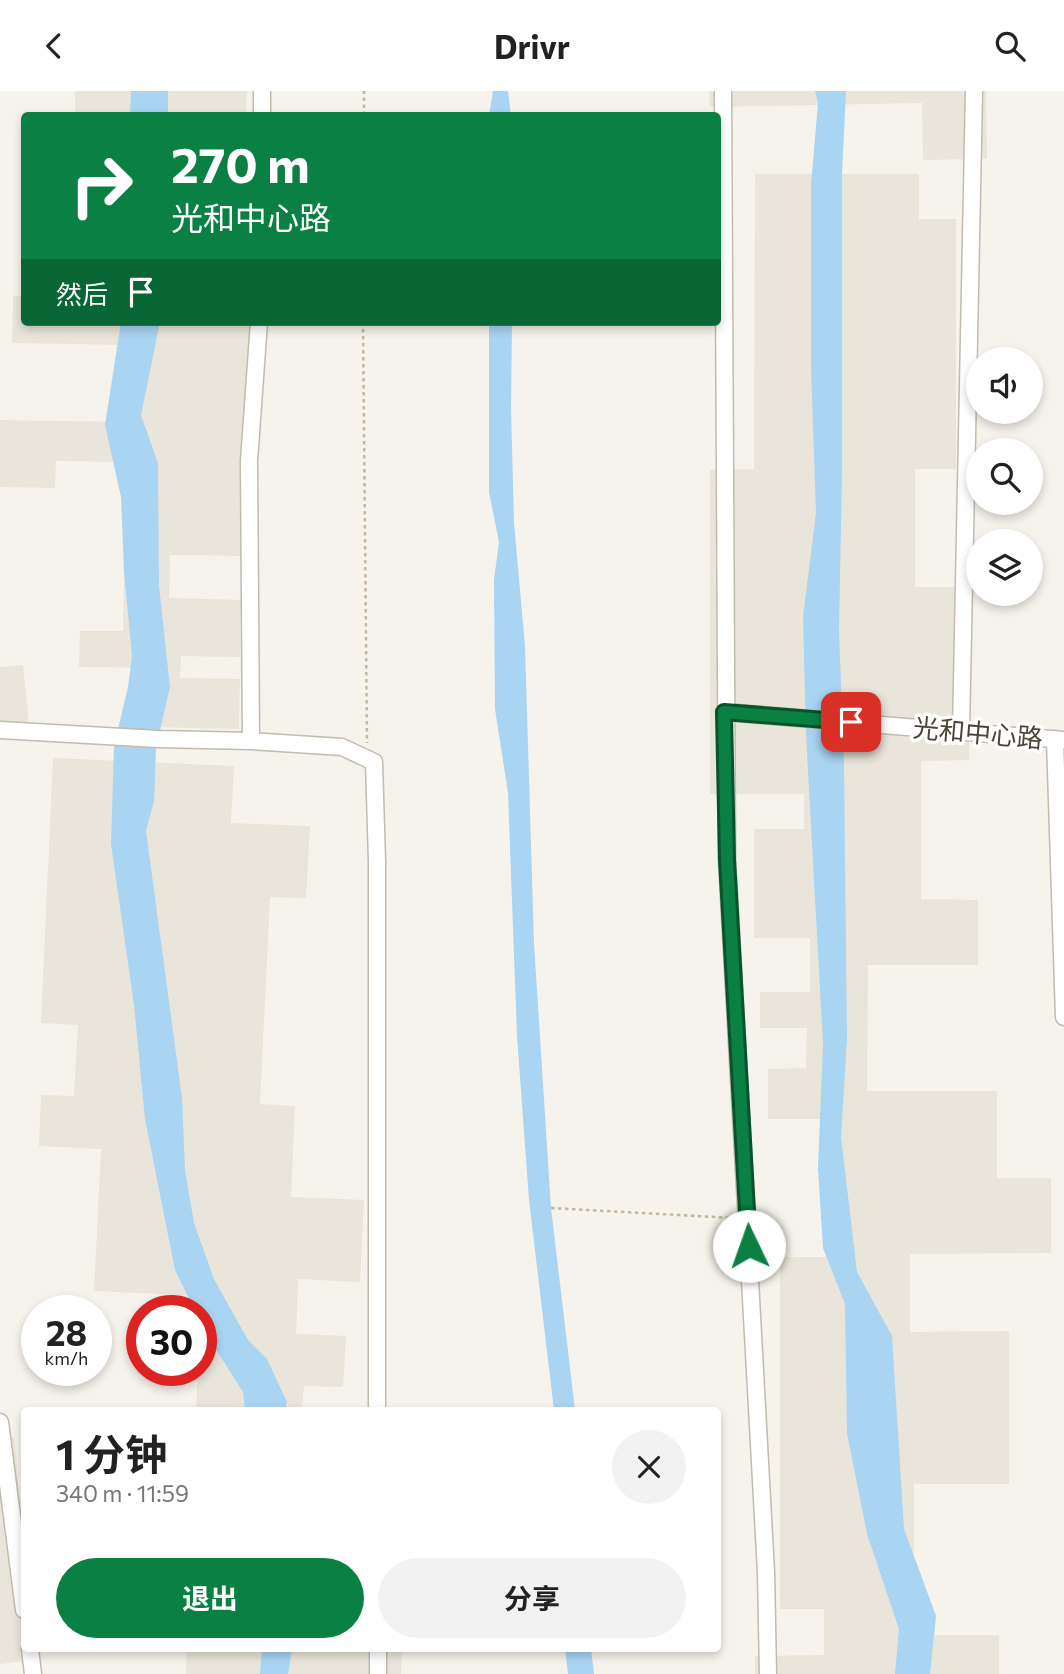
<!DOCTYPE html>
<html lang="zh">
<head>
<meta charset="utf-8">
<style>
	:root { --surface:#fff; --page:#f2f2f2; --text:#222; --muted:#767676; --accent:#0b8043 }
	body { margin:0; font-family:Commissioner,"Noto Sans SC",sans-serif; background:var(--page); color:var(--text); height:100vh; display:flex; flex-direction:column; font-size:26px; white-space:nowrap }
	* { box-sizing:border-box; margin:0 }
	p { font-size:23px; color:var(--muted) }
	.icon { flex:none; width:38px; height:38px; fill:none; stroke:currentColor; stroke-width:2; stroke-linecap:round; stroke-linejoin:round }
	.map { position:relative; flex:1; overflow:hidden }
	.panel { position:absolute; left:21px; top:1316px; width:700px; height:245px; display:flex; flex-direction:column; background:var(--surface); border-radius:7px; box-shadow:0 4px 10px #0003 }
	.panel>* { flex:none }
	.guide { position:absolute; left:21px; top:21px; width:700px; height:214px; border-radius:7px; box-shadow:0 4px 10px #0003; background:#0b8043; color:#fff; overflow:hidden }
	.fabs { position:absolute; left:966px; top:256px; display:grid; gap:14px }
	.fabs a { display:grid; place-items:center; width:77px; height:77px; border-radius:50%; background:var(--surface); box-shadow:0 4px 10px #0003; font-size:35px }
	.speed { position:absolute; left:21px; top:1204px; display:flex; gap:14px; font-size:35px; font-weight:700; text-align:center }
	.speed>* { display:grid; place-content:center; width:91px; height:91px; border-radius:50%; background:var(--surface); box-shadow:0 4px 10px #0003; line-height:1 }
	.speed small { font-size:18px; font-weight:400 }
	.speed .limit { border:10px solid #d22; background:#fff; color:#111 }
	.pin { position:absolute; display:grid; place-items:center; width:60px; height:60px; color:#fff; margin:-30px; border-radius:14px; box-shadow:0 4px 10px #0006 }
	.me { position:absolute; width:77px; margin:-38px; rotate:357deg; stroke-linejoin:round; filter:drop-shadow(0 0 5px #0008) }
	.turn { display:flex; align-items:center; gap:24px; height:147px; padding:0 35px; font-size:32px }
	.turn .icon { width:91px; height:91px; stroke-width:2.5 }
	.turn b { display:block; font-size:49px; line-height:60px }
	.then { display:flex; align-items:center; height:66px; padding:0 35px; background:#0003; gap:14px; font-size:26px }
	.round { display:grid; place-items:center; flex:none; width:74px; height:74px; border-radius:37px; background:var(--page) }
	.overview { display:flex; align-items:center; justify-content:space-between; height:119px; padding:0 35px }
	h1 { font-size:42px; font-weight:700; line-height:52px }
	.cta { display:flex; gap:14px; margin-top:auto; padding:14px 35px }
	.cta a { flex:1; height:80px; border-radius:42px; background:var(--accent); color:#fff; font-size:28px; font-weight:700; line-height:80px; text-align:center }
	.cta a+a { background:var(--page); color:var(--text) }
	header { display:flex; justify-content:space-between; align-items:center; height:91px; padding:0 35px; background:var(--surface); font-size:32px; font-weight:700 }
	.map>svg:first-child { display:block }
	.residential { fill:#eae5da }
	.water { fill:#a9d4f2 }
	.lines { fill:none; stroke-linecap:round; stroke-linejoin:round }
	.minor-casing { stroke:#c2bbae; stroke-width:19 }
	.path { stroke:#c4b79f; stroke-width:2.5; stroke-dasharray:3.5 3.5; stroke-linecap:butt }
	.minor { stroke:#fff; stroke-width:16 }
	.route-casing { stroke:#07532c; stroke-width:18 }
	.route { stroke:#0b8043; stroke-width:12 }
	.labels { text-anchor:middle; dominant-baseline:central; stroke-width:7; stroke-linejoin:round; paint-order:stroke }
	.street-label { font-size:26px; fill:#4b4439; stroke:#fff }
</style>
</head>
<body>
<header><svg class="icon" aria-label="back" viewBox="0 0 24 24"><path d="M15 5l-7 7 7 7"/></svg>Drivr<svg class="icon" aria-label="search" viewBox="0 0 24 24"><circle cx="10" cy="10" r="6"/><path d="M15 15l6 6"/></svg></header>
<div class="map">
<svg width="1064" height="1583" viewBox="0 0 1064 1583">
	<rect width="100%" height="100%" fill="#f6f3ec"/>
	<path class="residential" d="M 75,0 L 247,0 L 246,24 L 75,24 Z
		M 709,0 L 986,0 L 987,68 L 923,69 L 922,12 L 710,16 Z
		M 755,83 L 919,83 L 919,128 L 956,128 L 956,378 L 915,378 L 915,496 L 969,496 L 969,669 L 921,670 L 921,808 L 978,809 L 978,874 L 868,874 L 867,1000 L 997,1000 L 997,1087 L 1051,1087 L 1051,1162 L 910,1163 L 910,1241 L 1009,1240 L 1009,1393 L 914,1393 L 914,1544 L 999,1544 L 999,1583 L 755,1583 L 755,1565 L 824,1564 L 824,1518 L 780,1518 L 780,1166 L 834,1166 L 834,1028 L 768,1028 L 768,978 L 806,977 L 807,937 L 760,937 L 760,901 L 810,901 L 810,847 L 754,847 L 754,738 L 804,738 L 804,703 L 710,703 L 710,379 L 754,378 Z
		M 13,205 L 24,205 L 24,231 L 250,231 L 245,465 L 170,464 L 169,507 L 241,509 L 240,566 L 181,565 L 180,587 L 240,588 L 239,638 L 144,636 L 145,577 L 79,576 L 80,540 L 123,540 L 126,371 L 56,370 L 55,397 L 0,396 L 0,329 L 129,331 L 131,254 L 12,252 Z
		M 23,574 L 29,633 L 0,636 L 0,576 Z
		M 53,667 L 234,675 L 231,732 L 310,735 L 306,807 L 270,806 L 260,1013 L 295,1015 L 291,1106 L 364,1109 L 360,1191 L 298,1188 L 296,1243 L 346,1245 L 343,1296 L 304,1295 L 302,1319 L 196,1319 L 198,1279 L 201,1279 L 202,1205 L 94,1200 L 101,1058 L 39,1055 L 41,1004 L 74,1005 L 78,934 L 41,932 Z
		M 14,1346 L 24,1451 L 24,1558 L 36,1569 L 0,1573 L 0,1347 Z
		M 187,1558 L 402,1558 L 401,1583 L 186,1583 Z"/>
	<path class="water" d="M 131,0 L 168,0 L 168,24 L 130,24 Z
		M 493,0 L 508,0 L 511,24 L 489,24 Z
		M 815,0 L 846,0 L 842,82 L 842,382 L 839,540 L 844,674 L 847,948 L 841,1046 L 857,1181 L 892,1245 L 904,1438 L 936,1525 L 930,1583 L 895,1583 L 899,1538 L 867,1443 L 847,1342 L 845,1213 L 823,1157 L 818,1077 L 823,953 L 806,643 L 803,526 L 816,422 L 811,277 L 811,94 L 818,12 Z
		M 121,231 L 160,231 L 141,324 L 158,372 L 159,495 L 170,596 L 156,657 L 154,710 L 146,740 L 182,1007 L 185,1079 L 194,1132 L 214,1188 L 248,1249 L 267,1268 L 287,1311 L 285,1319 L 245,1319 L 243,1301 L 205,1241 L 201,1234 L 201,1220 L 195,1220 L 175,1179 L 145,1028 L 134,914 L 111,753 L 114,655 L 128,596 L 132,565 L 124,480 L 121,406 L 105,334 Z
		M 489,231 L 512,231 L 511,317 L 514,432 L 525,555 L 534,853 L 551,1117 L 575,1319 L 554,1319 L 529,1109 L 517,945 L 508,702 L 495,618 L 494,489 L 499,451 L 489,401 Z
		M 262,1558 L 292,1558 L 288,1583 L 260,1583 Z
		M 565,1558 L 591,1558 L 594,1583 L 568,1583 Z"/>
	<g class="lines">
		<g class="minor-casing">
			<path id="minor" d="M 723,0 L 727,769 L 766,1481 L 768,1583
				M 262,24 L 262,0
				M 259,231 L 249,370 L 251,650 L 342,656 L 374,671 L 377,771 L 377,1320
				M 725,621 L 1064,649
				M 0,639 L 158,648 L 251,650
				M 961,640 L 974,0
				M 1055,648 L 1064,926
				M 0,1331 L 24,1519
				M 30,1558 L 33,1583
				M 378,1558 L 378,1583"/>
		</g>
		<path class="path" d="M 364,24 L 364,0
			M 363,231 L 367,652
			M 551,1117 L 733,1127"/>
		<use href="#minor" class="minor"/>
	</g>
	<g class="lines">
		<g class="route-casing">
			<path id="route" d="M 749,1155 L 727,769 L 724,621 L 851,631"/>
		</g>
		<use href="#route" class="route"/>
	</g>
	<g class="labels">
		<g class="street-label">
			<text transform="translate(978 641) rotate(5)">光和中心路</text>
		</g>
	</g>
</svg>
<div class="fabs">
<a><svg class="icon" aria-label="sound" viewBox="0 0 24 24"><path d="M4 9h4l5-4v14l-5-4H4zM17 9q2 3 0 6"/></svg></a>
<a><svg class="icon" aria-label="search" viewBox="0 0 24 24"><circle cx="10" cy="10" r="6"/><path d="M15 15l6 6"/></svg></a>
<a><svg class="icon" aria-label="layers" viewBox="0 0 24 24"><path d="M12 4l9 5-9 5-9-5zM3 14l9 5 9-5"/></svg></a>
</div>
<div class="speed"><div>28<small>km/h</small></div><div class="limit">30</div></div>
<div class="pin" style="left:851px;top:631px;background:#d93025"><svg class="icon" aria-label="arrive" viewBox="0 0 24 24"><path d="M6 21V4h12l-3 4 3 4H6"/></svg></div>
<svg class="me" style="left:749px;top:1155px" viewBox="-20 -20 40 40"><circle r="19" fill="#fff"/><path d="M0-13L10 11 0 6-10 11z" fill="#0b8043"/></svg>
<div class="guide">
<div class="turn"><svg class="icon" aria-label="right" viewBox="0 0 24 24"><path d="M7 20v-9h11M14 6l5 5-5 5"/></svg><div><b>270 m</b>光和中心路</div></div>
<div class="then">然后<svg class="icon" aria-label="arrive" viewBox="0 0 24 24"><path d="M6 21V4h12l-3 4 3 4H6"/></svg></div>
</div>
<section class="panel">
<div class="overview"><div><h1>1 分钟</h1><p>340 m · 11:59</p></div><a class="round"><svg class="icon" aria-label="close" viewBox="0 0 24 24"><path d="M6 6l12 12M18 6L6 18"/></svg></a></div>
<div class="cta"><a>退出</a><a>分享</a></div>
</section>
</div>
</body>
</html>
